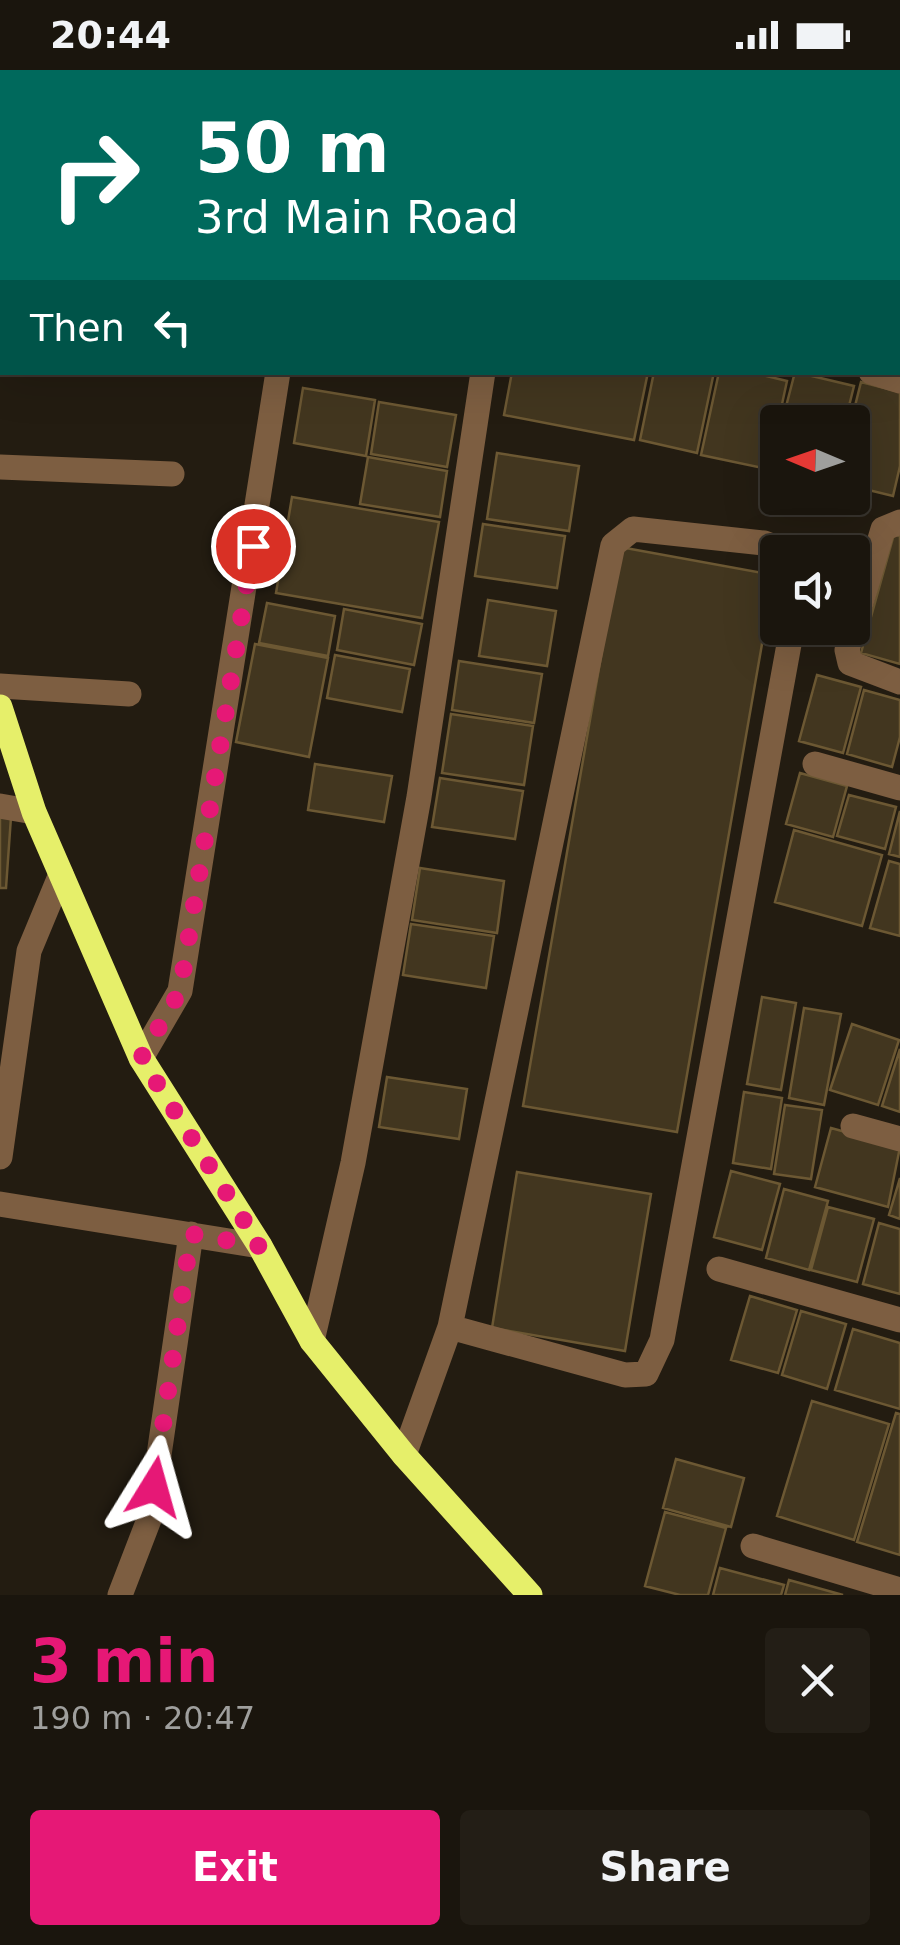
<!DOCTYPE html>
<html lang="en">
<head>
<meta charset="utf-8">
<style>
	:root { --surface:#1a150d; --page:#231e16; --text:#f1f3f6; --muted:#9f9f9d; --line:#38342e; --accent:#e61876 }
	body { margin:0; font-family:"DejaVu Sans",sans-serif; background:var(--page); color:var(--text); height:100vh; display:flex; flex-direction:column; font-size:38px; white-space:nowrap }
	* { box-sizing:border-box; margin:0 }
	p { font-size:32px; color:var(--muted) }
	.icon { flex:none; width:55px; height:55px; fill:none; stroke:currentColor; stroke-width:2; stroke-linecap:round; stroke-linejoin:round }
	.map { position:relative; height:1525px; overflow:hidden }
	.details { display:flex; flex-direction:column; background:var(--surface); flex:1 }
	.details>* { flex:none }
	.hud { position:absolute; left:0px; top:0px; width:900px; height:305px; box-shadow:0 10px 40px #0002,0 0 0 2px var(--line); background:#00695c; color:#fff; overflow:hidden }
	.needle { width:65px; rotate:272deg }
	.buttons { position:absolute; left:760px; top:335px; display:grid; gap:20px }
	.buttons a { display:grid; place-items:center; width:110px; height:110px; border-radius:10px; background:var(--surface); box-shadow:0 10px 40px #0002,0 0 0 2px var(--line); font-size:50px }
	.pin { position:absolute; display:grid; place-items:center; width:85px; height:85px; color:#fff; margin:-42px; border:5px solid #fff; border-radius:50%; box-shadow:0 2px 10px #0007 }
	.me { position:absolute; width:110px; margin:-55px; rotate:8deg; stroke-linejoin:round; filter:drop-shadow(0 0 8px #0008) }
	.turn { display:flex; align-items:center; gap:35px; height:210px; padding:0 30px; font-size:45px }
	.turn .icon { width:130px; height:130px; stroke-width:2.5 }
	.turn b { display:block; font-size:70px; line-height:85px }
	.then { display:flex; align-items:center; height:95px; padding:0 30px; background:#0003; gap:20px; font-size:38px }
	.round { display:grid; place-items:center; flex:none; width:105px; height:105px; border-radius:10px; background:var(--page) }
	.head { display:flex; align-items:center; justify-content:space-between; height:170px; padding:0 30px }
	h1 { font-size:60px; font-weight:800; line-height:75px; color:var(--accent) }
	.cta { display:flex; gap:20px; margin-top:auto; padding:20px 30px }
	.cta a { flex:1; height:115px; border-radius:10px; background:var(--accent); color:#fff; font-size:40px; font-weight:800; line-height:115px; text-align:center }
	.cta a+a { background:var(--page); color:var(--text) }
	.status { display:flex; justify-content:space-between; align-items:center; height:70px; padding:0 50px; background:var(--surface); direction:ltr }
	.status svg { height:28px; fill:currentColor }
	.map>svg:first-child { display:block }
	.building { fill:#42361f; stroke:#6c5833; stroke-width:2.5 }
	.lines { fill:none; stroke-linecap:round; stroke-linejoin:round }
	.minor { stroke:#7d5e41; stroke-width:25 }
	.major { stroke:#e6ef6a; stroke-width:25 }
	.route { stroke:#e61876; stroke-width:18; stroke-dasharray:0 32.4 }
</style>
</head>
<body>
<div class="status"><b>20:44</b><svg viewBox="0 0 49 12"><path d="M0 12V9h3v3zM5 12V6h3v6zM10 12V3h3v9zM15 12V0h3v12zM26 1h20v11H26zM47 4h2v5h-2z"/></svg></div>
<div class="map">
<svg width="900" height="1525" viewBox="0 0 900 1525">
	<rect width="100%" height="100%" fill="#231c11"/>
	<path class="building" d="M 14,0 L 82,0 L 13,2 Z
		M 126,0 L 190,0 L 126,2 Z
		M 300,0 L 365,0 L 300,2 Z
		M 479,0 L 544,0 L 478,2 Z
		M 548,0 L 617,0 L 547,2 Z
		M 658,0 L 735,0 L 734,2 Z
		M 898,218 L 900,218 L 900,284 L 898,283 Z
		M 512,302 L 648,302 L 634,370 L 504,345 Z
		M 654,302 L 714,302 L 697,383 L 640,370 Z
		M 719,302 L 750,302 L 787,311 L 768,399 L 701,385 Z
		M 795,302 L 854,316 L 845,352 L 782,352 Z
		M 861,312 L 900,322 L 900,396 L 893,426 L 852,416 L 851,352 Z
		M 303,318 L 375,330 L 366,386 L 294,373 Z
		M 379,332 L 456,345 L 447,397 L 371,384 Z
		M 497,383 L 579,396 L 569,461 L 487,449 Z
		M 368,387 L 447,401 L 440,447 L 360,434 Z
		M 292,427 L 439,452 L 422,548 L 276,523 Z
		M 483,454 L 565,466 L 557,518 L 475,506 Z
		M 894,464 L 900,466 L 900,594 L 861,583 Z
		M 620,477 L 774,505 L 677,1062 L 523,1036 Z
		M 488,530 L 556,541 L 547,596 L 479,586 Z
		M 267,533 L 335,546 L 328,586 L 259,573 Z
		M 344,539 L 422,554 L 414,595 L 337,580 Z
		M 255,574 L 328,588 L 309,687 L 236,672 Z
		M 335,585 L 410,599 L 402,642 L 327,628 Z
		M 459,591 L 542,604 L 534,653 L 452,640 Z
		M 817,605 L 861,617 L 843,683 L 799,671 Z
		M 864,620 L 900,630 L 900,667 L 892,697 L 847,684 Z
		M 451,644 L 533,656 L 524,715 L 442,703 Z
		M 315,694 L 392,706 L 384,752 L 308,740 Z
		M 800,703 L 847,716 L 833,767 L 786,754 Z
		M 440,708 L 523,721 L 515,769 L 432,757 Z
		M 849,725 L 896,737 L 885,779 L 837,766 Z
		M 900,741 L 900,787 L 889,784 Z
		M 0,746 L 11,747 L 6,818 L 0,818 Z
		M 794,760 L 882,785 L 862,856 L 775,832 Z
		M 889,791 L 900,794 L 900,866 L 870,858 Z
		M 420,798 L 504,811 L 497,863 L 412,850 Z
		M 411,854 L 494,866 L 486,918 L 403,905 Z
		M 762,927 L 796,933 L 781,1020 L 747,1014 Z
		M 804,938 L 841,944 L 824,1035 L 789,1028 Z
		M 852,954 L 899,970 L 878,1035 L 830,1020 Z
		M 900,979 L 900,1042 L 882,1036 Z
		M 387,1007 L 467,1019 L 459,1069 L 379,1057 Z
		M 744,1022 L 782,1028 L 771,1099 L 733,1093 Z
		M 785,1035 L 822,1040 L 811,1109 L 774,1104 Z
		M 831,1058 L 900,1077 L 888,1137 L 815,1117 Z
		M 731,1101 L 780,1114 L 762,1180 L 714,1167 Z
		M 517,1102 L 651,1124 L 625,1281 L 492,1258 Z
		M 900,1108 L 900,1149 L 889,1145 Z
		M 784,1119 L 828,1131 L 809,1200 L 766,1188 Z
		M 828,1137 L 874,1149 L 857,1212 L 811,1200 Z
		M 879,1153 L 900,1159 L 900,1224 L 863,1214 Z
		M 750,1226 L 797,1240 L 778,1303 L 731,1290 Z
		M 801,1241 L 846,1254 L 827,1319 L 782,1305 Z
		M 853,1259 L 900,1273 L 900,1339 L 835,1320 Z
		M 812,1331 L 889,1354 L 854,1470 L 777,1446 Z
		M 896,1343 L 900,1344 L 900,1485 L 857,1472 Z
		M 676,1389 L 744,1408 L 731,1457 L 663,1438 Z
		M 665,1442 L 726,1458 L 708,1525 L 680,1525 L 645,1516 Z
		M 720,1498 L 784,1515 L 781,1525 L 713,1525 Z
		M 789,1510 L 843,1525 L 785,1525 Z"/>
	<g class="lines">
		<path class="minor" d="M 794,0 L 803,2
			M 101,2 L 102,0
			M 275,2 L 276,0
			M 456,2 L 457,0
			M 633,2 L 634,0
			M 747,2 L 748,0
			M 898,28 L 900,29
			M 0,108 L 2,108
			M 898,114 L 900,105
			M 871,302 L 900,311
			M 0,397 L 172,404
			M 900,452 L 883,459 L 847,580 L 850,593 L 900,612
			M 787,482 L 764,473 L 633,459 L 613,475 L 450,1257 L 625,1305 L 646,1304 L 662,1270 L 792,558
			M 0,616 L 129,624
			M 815,694 L 900,718
			M 0,736 L 34,742
			M 141,988 L 180,921 L 278,302
			M 853,1056 L 900,1069
			M 0,1087 L 29,881 L 61,804
			M 0,1134 L 260,1176
			M 719,1199 L 900,1250
			M 312,1271 L 353,1093 L 419,727 L 483,302
			M 404,1385 L 450,1257
			M 753,1476 L 900,1520
			M 120,1525 L 150,1447 L 191,1164"/>
		<path class="major" d="M 0,637 L 34,742 L 141,988 L 260,1176 L 312,1271 L 404,1385 L 530,1525"/>
	</g>
	<g class="lines">
		<path class="route" d="M 154,1417 L 191,1164 L 260,1176 L 141,988 L 180,921 L 253,476"/>
	</g>
</svg>
<div class="buttons">
<a><svg class="needle" viewBox="-14 -14 28 28"><path d="M0-13l5 13h-10z" fill="#e53935"/><path d="M0 13l5-13h-10z" fill="#9f9f9d"/></svg></a>
<a><svg class="icon" aria-label="sound" viewBox="0 0 24 24"><path d="M4 9h4l5-4v14l-5-4H4zM17 9q2 3 0 6"/></svg></a>
</div>
<div class="pin" style="left:253px;top:476px;background:#d93025"><svg class="icon" aria-label="arrive" viewBox="0 0 24 24"><path d="M6 21V4h12l-3 4 3 4H6"/></svg></div>
<svg class="me" style="left:154px;top:1417px" viewBox="-20 -20 40 40"><path d="M0-17L14 15 0 8-14 15z" fill="#e61876" stroke="#fff" stroke-width="4"/></svg>
<div class="hud">
<div class="turn"><svg class="icon" aria-label="right" viewBox="0 0 24 24"><path d="M7 20v-9h11M14 6l5 5-5 5"/></svg><div><b>50 m</b>3rd Main Road</div></div>
<div class="then">Then<svg class="icon" aria-label="left" viewBox="0 0 24 24"><path d="M17 20v-9H6M10 6l-5 5 5 5"/></svg></div>
</div>
</div>
<section class="details">
<div class="head"><div><h1>3 min</h1><p>190 m · 20:47</p></div><a class="round"><svg class="icon" aria-label="close" viewBox="0 0 24 24"><path d="M6 6l12 12M18 6L6 18"/></svg></a></div>
<div class="cta"><a>Exit</a><a>Share</a></div>
</section>
</body>
</html>
